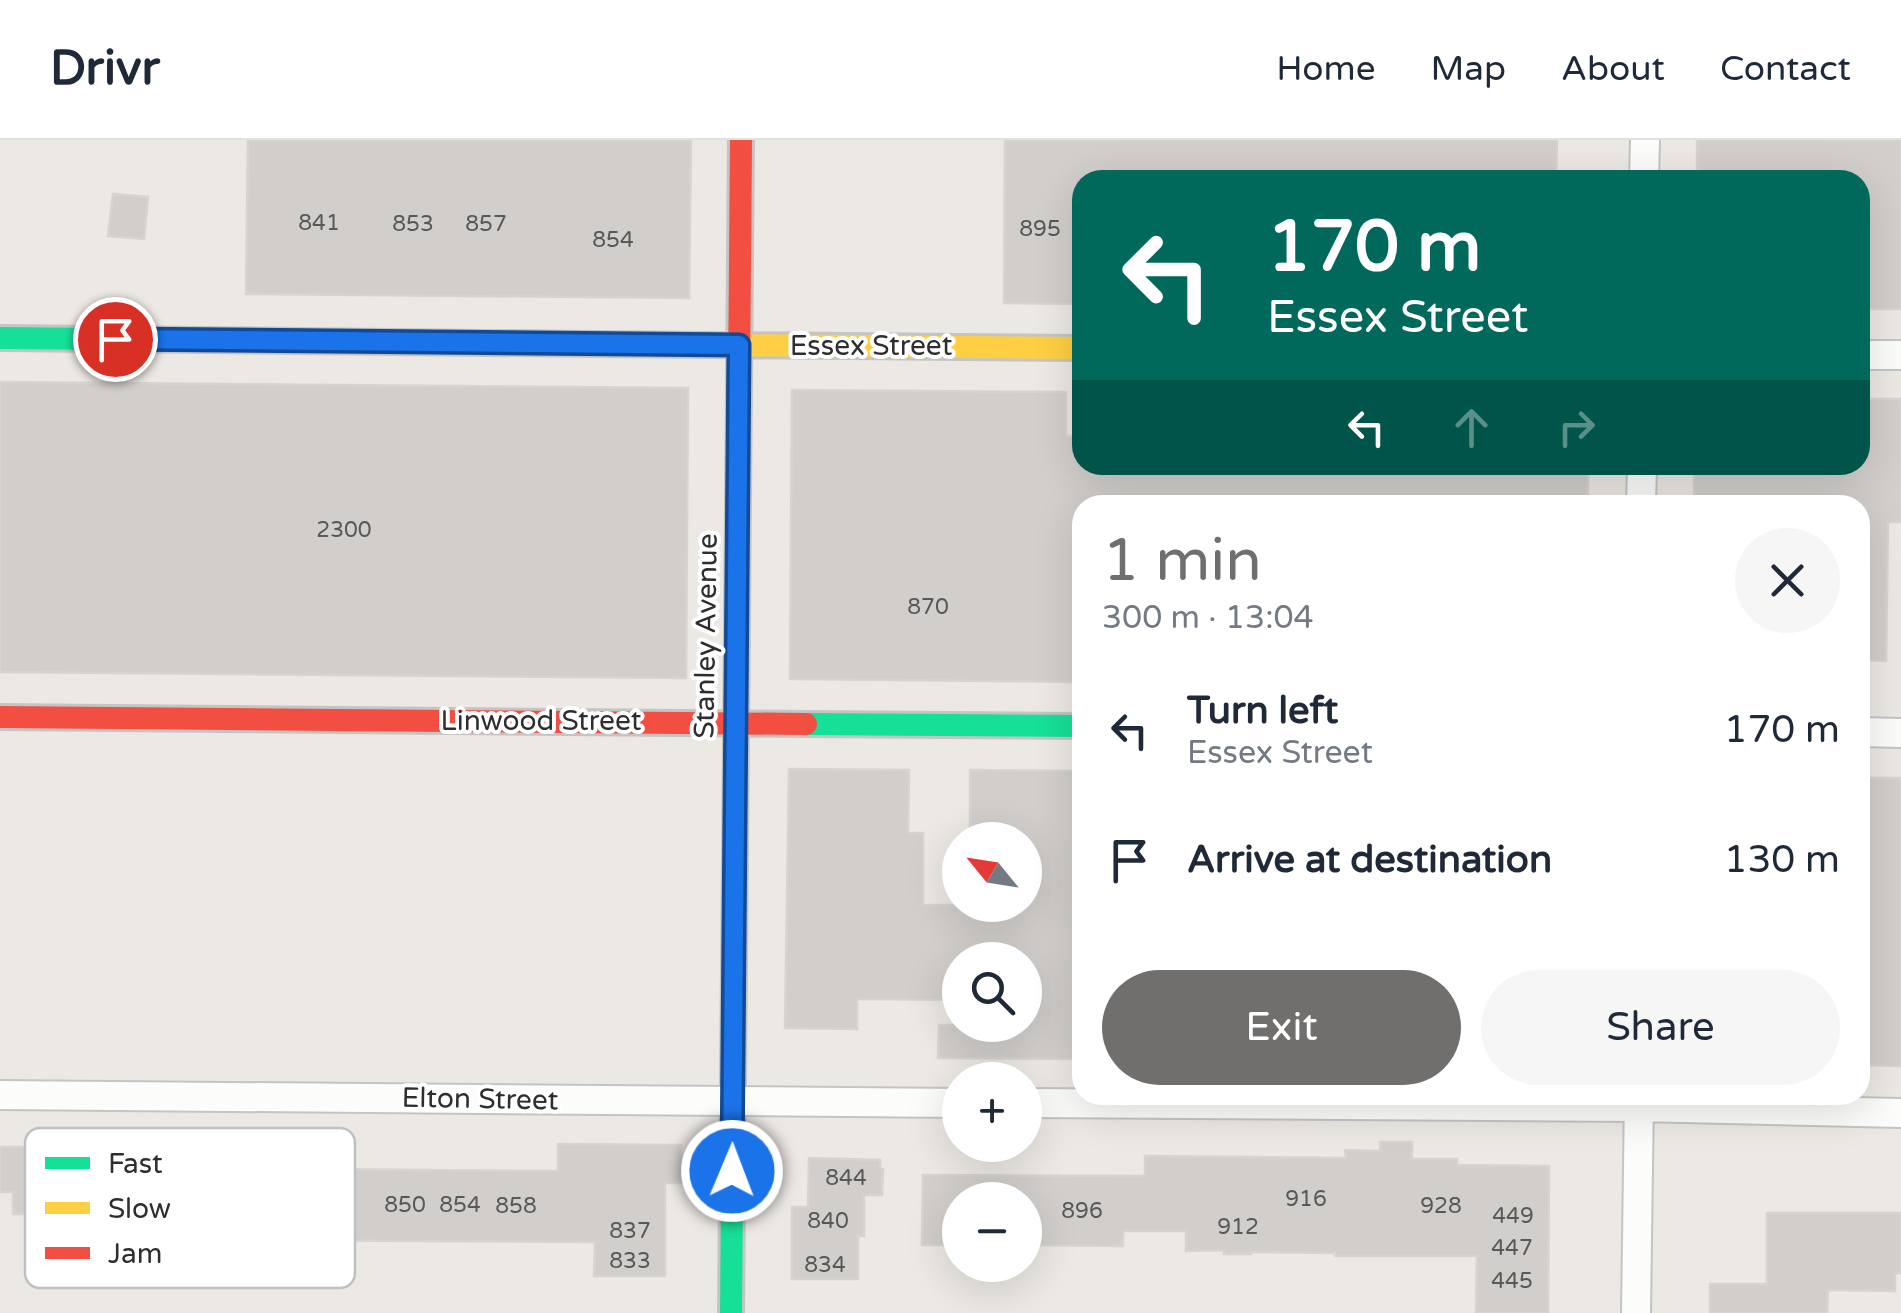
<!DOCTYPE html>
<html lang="en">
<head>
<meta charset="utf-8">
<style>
	:root { --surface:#fff; --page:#f6f6f7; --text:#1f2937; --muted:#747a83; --line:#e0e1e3; --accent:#706f6e }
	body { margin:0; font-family:"Varela Round",sans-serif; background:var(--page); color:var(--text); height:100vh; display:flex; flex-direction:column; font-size:38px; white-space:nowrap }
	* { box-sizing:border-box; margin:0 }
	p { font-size:32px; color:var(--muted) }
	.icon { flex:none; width:55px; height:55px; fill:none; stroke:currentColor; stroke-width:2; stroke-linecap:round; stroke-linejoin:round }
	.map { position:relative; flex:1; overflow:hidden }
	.side { position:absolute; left:1072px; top:355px; width:798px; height:610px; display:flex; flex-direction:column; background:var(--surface); border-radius:30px; box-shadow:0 10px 40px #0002 }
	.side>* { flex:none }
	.guide { position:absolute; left:1072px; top:30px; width:798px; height:305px; border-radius:30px; box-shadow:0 10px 40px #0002; background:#00695c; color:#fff; overflow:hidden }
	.needle { width:65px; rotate:300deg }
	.controls { position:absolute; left:942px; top:682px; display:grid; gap:20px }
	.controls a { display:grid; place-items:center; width:100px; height:100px; border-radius:50%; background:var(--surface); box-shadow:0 10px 40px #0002; font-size:50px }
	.pin { position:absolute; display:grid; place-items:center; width:85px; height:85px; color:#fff; margin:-42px; border:5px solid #fff; border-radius:50%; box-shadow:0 2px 10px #0007 }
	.me { position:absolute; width:110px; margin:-55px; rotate:1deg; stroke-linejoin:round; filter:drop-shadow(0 0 8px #0008) }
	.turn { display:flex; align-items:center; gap:35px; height:210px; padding:0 30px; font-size:45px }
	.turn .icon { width:130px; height:130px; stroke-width:2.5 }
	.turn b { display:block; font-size:70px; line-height:85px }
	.lanes { display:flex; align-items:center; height:95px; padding:0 30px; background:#0003; justify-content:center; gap:50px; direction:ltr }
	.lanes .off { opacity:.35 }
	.round { display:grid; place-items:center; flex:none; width:105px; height:105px; border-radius:52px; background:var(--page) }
	.summary { display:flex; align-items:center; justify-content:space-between; height:170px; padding:0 30px }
	h1 { font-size:60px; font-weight:600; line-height:75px; color:var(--accent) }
	.cta { display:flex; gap:20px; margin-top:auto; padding:20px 30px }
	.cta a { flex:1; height:115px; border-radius:60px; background:var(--accent); color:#fff; font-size:40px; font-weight:600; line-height:115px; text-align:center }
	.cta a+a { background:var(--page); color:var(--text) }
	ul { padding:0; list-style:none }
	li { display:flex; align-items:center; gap:30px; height:130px; padding:0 30px }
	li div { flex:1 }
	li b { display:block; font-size:38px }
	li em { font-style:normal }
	header { display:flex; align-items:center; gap:60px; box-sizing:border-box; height:140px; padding:0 50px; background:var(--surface); border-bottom:2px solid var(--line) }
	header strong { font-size:48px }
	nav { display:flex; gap:55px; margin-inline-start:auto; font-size:35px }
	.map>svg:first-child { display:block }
	.building { fill:#d1cecb; stroke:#d7d4d0; stroke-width:2.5 }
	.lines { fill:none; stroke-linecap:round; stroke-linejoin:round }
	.street-casing { stroke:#c5c4c5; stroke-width:32 }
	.fast-casing { stroke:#c5c4c5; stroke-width:28 }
	.slow-casing { stroke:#c5c4c5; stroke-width:28 }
	.jam-casing { stroke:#c5c4c5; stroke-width:28 }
	.street { stroke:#fcfcfb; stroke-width:28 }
	.fast { stroke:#16e098; stroke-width:22 }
	.slow { stroke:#ffcf43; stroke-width:22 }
	.jam { stroke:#f24e42; stroke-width:22 }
	.route-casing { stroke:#114b97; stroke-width:25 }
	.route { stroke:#1a73e8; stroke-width:18 }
	.labels { text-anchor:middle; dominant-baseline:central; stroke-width:8; stroke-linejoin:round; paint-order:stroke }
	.number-label { font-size:22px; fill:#585857 }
	.street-label { font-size:28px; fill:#2e2e2e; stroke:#fff }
	.key { fill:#fff; stroke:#c0c0c0; stroke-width:2.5 }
	.key-label { font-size:28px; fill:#2e2e2e }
</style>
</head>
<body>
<header>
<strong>Drivr</strong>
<nav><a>Home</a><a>Map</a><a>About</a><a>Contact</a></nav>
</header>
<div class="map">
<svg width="1901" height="1173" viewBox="0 0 1901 1173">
	<rect width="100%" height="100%" fill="#ece8e4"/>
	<path class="building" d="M 248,0 L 691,0 L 689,158 L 246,154 Z
		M 1005,0 L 1557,0 L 1556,40 L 1082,40 L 1082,164 L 1004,163 Z
		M 1697,0 L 1901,0 L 1901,169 L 1860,169 L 1860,40 L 1697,40 Z
		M 113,54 L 148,57 L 144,99 L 108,96 Z
		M 0,242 L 688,248 L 686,538 L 0,532 Z
		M 792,250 L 1066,252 L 1066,296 L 1082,296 L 1082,325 L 1588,325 L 1588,365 L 1082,365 L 1082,542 L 790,539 Z
		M 1860,259 L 1901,259 L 1901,382 L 1888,382 L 1886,521 L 1860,520 L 1860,365 L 1694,365 L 1694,325 L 1860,325 Z
		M 789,629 L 909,630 L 908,693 L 923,693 L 923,765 L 1025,765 L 1025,700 L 970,700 L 970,630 L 1082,631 L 1082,919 L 938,918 L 939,885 L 1025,885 L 1025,820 L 960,820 L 960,860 L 857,859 L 857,889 L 785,888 Z
		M 1860,638 L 1901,638 L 1901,926 L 1860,925 Z
		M 78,1000 L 107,1000 L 106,1010 L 135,1010 L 135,1013 L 227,1013 L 227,1028 L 419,1030 L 558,1031 L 558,1004 L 681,1005 L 681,1043 L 665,1043 L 665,1136 L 594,1136 L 595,1102 L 249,1100 L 249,1096 L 148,1096 L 149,1141 L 32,1143 L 31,1074 L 13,1074 L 13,1052 L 0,1052 L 0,1007 L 78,1007 Z
		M 1380,1002 L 1412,1002 L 1412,1019 L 1457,1019 L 1457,1025 L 1549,1026 L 1548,1173 L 1476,1173 L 1477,1116 L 1335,1116 L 1335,1113 L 1251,1112 L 1251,1114 L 1224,1114 L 1224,1110 L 1186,1111 L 1186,1091 L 1123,1091 L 1123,1106 L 1025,1105 L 1025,1060 L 960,1060 L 960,1105 L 922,1105 L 923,1035 L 1145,1036 L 1145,1016 L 1346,1018 L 1345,1010 L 1380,1011 Z
		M 809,1018 L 880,1020 L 880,1028 L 883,1029 L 882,1055 L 864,1055 L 864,1096 L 858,1096 L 858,1139 L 792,1139 L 792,1067 L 808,1067 Z
		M 1767,1073 L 1901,1073 L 1901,1133 L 1895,1133 L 1895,1151 L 1828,1150 L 1827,1173 L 1710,1173 L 1710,1144 L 1767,1144 Z"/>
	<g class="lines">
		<g class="street-casing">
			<path id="street" d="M 1644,40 L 1645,0
				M 1860,215 L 1901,215
				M 1641,365 L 1642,325
				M 1860,592 L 1901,593
				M 0,955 L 960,963
				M 1025,963 L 1639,967 L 1901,973
				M 1636,1173 L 1639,955"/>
		</g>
		<g class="fast-casing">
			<path id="fast" d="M 0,198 L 596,204
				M 806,584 L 1082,586
				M 731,1173 L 737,483"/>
		</g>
		<g class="slow-casing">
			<path id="slow" d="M 596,204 L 1082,208"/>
		</g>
		<g class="jam-casing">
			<path id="jam" d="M 737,483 L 741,0
				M 0,577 L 806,584"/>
		</g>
		<use href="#street" class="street"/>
		<use href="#fast" class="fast"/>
		<use href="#slow" class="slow"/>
		<use href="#jam" class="jam"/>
	</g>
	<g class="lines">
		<g class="route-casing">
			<path id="route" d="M 115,199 L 739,205 L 732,1031"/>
		</g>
		<use href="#route" class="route"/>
	</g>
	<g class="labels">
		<g class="number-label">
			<text x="319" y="83">841</text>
			<text x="413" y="84">853</text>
			<text x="486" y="84">857</text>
			<text x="1040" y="89">895</text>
			<text x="613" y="100">854</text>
			<text x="344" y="390">2300</text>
			<text x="928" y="467">870</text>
			<text x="846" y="1038">844</text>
			<text x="1306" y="1059">916</text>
			<text x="405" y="1065">850</text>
			<text x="460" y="1065">854</text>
			<text x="516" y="1066">858</text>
			<text x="1441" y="1066">928</text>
			<text x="1082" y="1071">896</text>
			<text x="1513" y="1076">449</text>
			<text x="828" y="1081">840</text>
			<text x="1238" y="1087">912</text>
			<text x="630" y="1091">837</text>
			<text x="1512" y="1108">447</text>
			<text x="630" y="1121">833</text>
			<text x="825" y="1125">834</text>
			<text x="1512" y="1141">445</text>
		</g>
		<g class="street-label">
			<text x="871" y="206">Essex Street</text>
			<text transform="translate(706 496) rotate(-89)">Stanley Avenue</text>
			<text x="541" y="581">Linwood Street</text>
			<text transform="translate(480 959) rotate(1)">Elton Street</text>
		</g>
	</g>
	<rect x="25" y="988" width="330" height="160" rx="15" class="key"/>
	<rect x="45" y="1017" width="45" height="12" fill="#16e098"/>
	<rect x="45" y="1062" width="45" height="12" fill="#ffcf43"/>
	<rect x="45" y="1107" width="45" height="12" fill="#f24e42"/>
	<g class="key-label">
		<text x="108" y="1033">Fast</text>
		<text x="108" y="1078">Slow</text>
		<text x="108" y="1123">Jam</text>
	</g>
</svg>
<div class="controls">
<a><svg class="needle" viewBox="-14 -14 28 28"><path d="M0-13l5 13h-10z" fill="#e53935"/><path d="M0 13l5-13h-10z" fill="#747a83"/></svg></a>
<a><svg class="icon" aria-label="search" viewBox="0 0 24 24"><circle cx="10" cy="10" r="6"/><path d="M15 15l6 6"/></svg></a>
<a>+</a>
<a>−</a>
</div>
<div class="pin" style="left:115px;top:199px;background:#d93025"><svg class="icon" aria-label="arrive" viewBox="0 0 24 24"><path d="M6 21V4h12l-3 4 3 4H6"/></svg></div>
<svg class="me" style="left:732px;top:1031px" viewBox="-20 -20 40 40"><circle r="17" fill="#1a73e8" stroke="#fff" stroke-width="3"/><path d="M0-11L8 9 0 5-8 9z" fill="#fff"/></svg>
<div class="guide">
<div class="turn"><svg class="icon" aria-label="left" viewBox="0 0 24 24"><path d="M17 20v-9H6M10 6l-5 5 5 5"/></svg><div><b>170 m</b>Essex Street</div></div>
<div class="lanes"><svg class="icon" aria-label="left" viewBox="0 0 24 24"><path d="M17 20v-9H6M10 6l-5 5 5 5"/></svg><svg class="icon off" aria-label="ahead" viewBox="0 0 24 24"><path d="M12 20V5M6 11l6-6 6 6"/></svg><svg class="icon off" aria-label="right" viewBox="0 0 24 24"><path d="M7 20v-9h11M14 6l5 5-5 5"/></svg></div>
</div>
<section class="side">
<div class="summary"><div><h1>1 min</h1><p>300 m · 13:04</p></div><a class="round"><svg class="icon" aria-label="close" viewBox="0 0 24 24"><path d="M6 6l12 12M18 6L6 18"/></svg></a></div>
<ul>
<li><svg class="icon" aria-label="left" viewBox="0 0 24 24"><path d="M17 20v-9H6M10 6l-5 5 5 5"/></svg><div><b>Turn left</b><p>Essex Street</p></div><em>170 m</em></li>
<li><svg class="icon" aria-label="arrive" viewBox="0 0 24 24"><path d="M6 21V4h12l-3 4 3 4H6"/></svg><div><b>Arrive at destination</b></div><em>130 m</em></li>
</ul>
<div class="cta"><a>Exit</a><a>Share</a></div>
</section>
</div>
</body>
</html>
